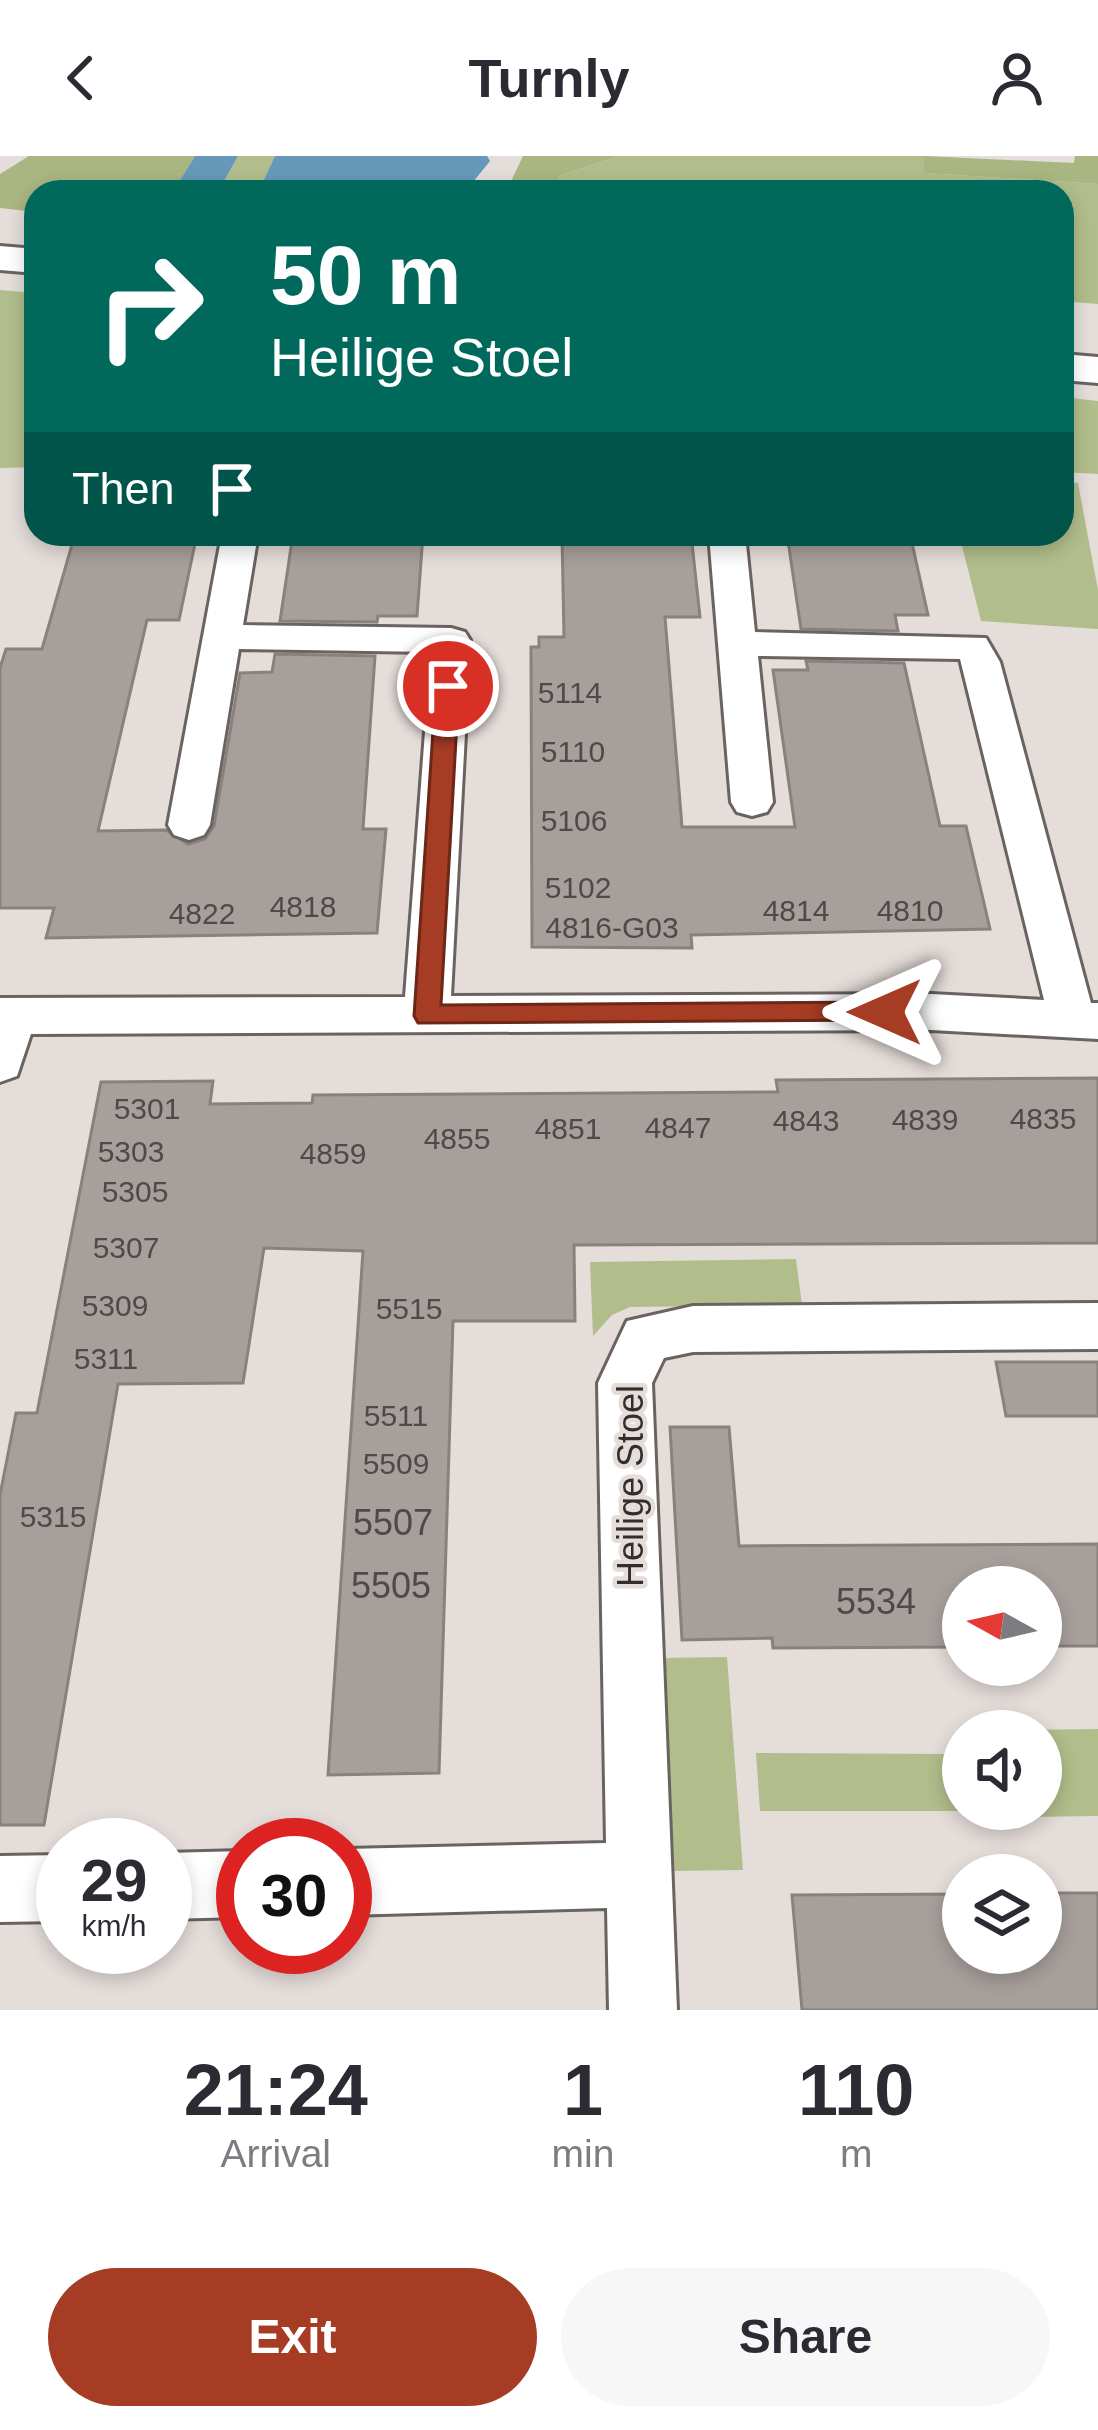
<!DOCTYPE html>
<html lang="en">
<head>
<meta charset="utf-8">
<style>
	:root { --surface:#fff; --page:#f7f7f7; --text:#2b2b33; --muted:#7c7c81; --accent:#a53c23 }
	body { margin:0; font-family:Arial,sans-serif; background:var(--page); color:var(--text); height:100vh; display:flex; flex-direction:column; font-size:45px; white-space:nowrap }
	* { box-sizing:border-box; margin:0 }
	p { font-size:39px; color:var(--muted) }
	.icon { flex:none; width:66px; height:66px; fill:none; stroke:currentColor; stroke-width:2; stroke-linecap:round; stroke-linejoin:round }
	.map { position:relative; height:1854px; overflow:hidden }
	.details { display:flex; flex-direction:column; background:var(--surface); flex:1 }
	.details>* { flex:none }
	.hud { position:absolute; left:24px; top:24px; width:1050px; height:366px; border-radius:36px; box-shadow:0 6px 18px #0003; background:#00695c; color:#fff; overflow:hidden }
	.needle { width:78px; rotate:278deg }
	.buttons { position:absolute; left:942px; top:1410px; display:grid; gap:24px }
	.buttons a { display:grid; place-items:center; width:120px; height:120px; border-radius:50%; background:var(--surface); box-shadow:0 6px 18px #0003; font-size:60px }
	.speed { position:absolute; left:36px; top:1662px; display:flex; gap:24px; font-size:60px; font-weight:700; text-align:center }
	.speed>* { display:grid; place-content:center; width:156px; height:156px; border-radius:50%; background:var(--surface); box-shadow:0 6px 18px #0003; line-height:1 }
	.speed small { font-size:30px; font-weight:400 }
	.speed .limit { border:18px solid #d22; background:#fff; color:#111 }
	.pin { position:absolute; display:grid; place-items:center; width:102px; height:102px; color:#fff; margin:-51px; border:6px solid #fff; border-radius:50%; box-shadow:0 3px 12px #0007 }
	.me { position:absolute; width:132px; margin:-66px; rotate:270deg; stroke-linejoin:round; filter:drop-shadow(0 0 9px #0008) }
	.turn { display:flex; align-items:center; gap:42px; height:252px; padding:0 48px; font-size:54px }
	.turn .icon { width:156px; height:156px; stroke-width:2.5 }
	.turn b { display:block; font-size:84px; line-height:102px }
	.then { display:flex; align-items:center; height:114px; padding:0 48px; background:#0003; gap:24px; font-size:45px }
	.eta { display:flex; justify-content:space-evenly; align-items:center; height:204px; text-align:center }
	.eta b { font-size:72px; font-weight:800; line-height:84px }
	.primary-button { display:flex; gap:24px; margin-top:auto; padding:24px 48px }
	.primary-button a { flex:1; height:138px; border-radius:72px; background:var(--accent); color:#fff; font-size:48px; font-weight:800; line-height:138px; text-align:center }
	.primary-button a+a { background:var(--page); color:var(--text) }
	header { display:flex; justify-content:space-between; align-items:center; height:156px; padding:0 48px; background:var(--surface); font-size:54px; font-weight:800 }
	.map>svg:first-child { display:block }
	.green { fill:#b1be8b }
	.forest { fill:#a9b682 }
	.water { fill:#6699b9 }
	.building { fill:#a79f9c; stroke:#88817d; stroke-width:3 }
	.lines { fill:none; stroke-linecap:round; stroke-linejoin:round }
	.minor-casing { stroke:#6a6360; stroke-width:6 }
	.tertiary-casing { stroke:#6a6360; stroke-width:6 }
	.minor { fill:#fff; fill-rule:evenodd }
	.tertiary { fill:#fff; fill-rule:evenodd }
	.route { fill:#a53c23; stroke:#6b2717; stroke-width:3 }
	.labels { text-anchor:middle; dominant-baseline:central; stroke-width:9; stroke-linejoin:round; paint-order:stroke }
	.number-label { font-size:30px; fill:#4e4a48 }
	.street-label { font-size:36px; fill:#312e2c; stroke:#e5ddda }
	.near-number-label { font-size:36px; fill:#4e4a48 }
</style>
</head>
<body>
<header><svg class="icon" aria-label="back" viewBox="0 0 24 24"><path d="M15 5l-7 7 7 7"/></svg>Turnly<svg class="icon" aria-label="person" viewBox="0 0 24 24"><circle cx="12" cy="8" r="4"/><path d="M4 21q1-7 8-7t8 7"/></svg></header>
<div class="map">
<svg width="1098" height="1854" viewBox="0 0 1098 1854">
	<rect width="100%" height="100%" fill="#e5ddda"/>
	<path class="green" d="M 238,0 L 275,0 L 261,30 L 275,36 L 218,36 Z
		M 619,0 L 924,0 L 925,17 L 1098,28 L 1098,148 L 1062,145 L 1062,36 L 926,27 L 920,36 L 554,36 L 559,20 Z
		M 0,134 L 36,137 L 36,311 L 0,312 Z
		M 1062,241 L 1098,245 L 1098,318 L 1062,316 Z
		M 1062,326 L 1078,327 L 1098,434 L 1098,473 L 981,465 L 959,378 L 1062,378 Z
		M 796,1103 L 802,1149 L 630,1151 L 612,1159 L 593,1180 L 590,1106 Z
		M 727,1501 L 743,1714 L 671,1715 L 659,1502 Z
		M 1098,1573 L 1098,1660 L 1028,1661 L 1027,1653 L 1041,1653 L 1041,1575 L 1012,1574 Z
		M 756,1597 L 952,1598 L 960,1655 L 760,1655 Z"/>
	<path class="forest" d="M 29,0 L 195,0 L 173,36 L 36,36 L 36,56 L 0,52 L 0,18 Z
		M 523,0 L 619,0 L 559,20 L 554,36 L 506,36 Z
		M 924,0 L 1074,7 L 1075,0 L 1098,0 L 1098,28 L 924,17 Z"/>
	<path class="water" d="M 195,0 L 238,0 L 218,36 L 174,34 Z
		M 275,0 L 487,0 L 490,5 L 465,36 L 275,36 L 261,30 Z"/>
	<path class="building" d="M 75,378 L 197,378 L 179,464 L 147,464 L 98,675 L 166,674 L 188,688 L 205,683 L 214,670 L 240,517 L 272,516 L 275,498 L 375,500 L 363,673 L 386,673 L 377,777 L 46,782 L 54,752 L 0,752 L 0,512 L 6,493 L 42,493 Z
		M 293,378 L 423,378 L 417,460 L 378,460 L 377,466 L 280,465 Z
		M 562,378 L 691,378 L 700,461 L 665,461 L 682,671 L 795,671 L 773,514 L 808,514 L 806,505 L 904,507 L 940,670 L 966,670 L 990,773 L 691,779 L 692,792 L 532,791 L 531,491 L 539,491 L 539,481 L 564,481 Z
		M 787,378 L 910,378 L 928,459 L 895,459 L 898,475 L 801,473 Z
		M 1098,922 L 1098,1087 L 574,1089 L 575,1165 L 453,1165 L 439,1617 L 328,1619 L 363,1095 L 264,1092 L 243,1227 L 118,1228 L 44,1669 L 0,1669 L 0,1339 L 16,1257 L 37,1257 L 101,926 L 213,925 L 210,948 L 312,947 L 313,939 L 778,936 L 776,924 Z
		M 996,1206 L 1098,1206 L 1098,1260 L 1006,1260 Z
		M 670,1271 L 729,1271 L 739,1390 L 1098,1388 L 1098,1490 L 1041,1490 L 1041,1431 L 963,1431 L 963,1491 L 773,1492 L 772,1482 L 682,1484 Z
		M 1041,1737 L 1098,1737 L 1098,1854 L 802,1854 L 792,1739 L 963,1738 L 963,1797 L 1041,1797 Z"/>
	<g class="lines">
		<g class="minor-casing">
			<path id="minor" d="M 222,378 L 258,378 L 243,469 L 451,472 L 465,476 L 470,484 L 451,840 L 931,838 L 1044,844 L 960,503 L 758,500 L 773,646 L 767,656 L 752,660 L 737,656 L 731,646 L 709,378 L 745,378 L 755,476 L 986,482 L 1000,506 L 1091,847 L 1098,847 L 1098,883 L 931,874 L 31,878 L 17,920 L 0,926 L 0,842 L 405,841 L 431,496 L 239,493 L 210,669 L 204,679 L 189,684 L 174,679 L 168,669 Z
				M 1098,1147 L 1098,1193 L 693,1196 L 664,1202 L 652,1227 L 677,1854 L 609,1854 L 607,1752 L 345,1759 L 345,1693 L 606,1687 L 598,1227 L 627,1165 L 693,1150 Z
				M 243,1695 L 243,1761 L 165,1763 L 165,1697 Z
				M 63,1699 L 63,1765 L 0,1766 L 0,1700 Z"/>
		</g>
		<g class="tertiary-casing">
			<path id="tertiary" d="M 0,90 L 36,93 L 36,117 L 0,114 Z
				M 1062,198 L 1098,201 L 1098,227 L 1062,224 Z"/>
		</g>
		<use href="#minor" class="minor"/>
		<use href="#tertiary" class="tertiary"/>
	</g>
	<path class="route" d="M 448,523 L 459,530 L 441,849 L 885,846 L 895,849 L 895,864 L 418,867 L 414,860 L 436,530 Z"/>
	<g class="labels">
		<g class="number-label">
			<text x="570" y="536">5114</text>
			<text x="573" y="595">5110</text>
			<text x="574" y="664">5106</text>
			<text x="578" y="731">5102</text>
			<text x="303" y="750">4818</text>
			<text x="796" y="754">4814</text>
			<text x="910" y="754">4810</text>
			<text x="202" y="757">4822</text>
			<text x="612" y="771">4816-G03</text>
			<text x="147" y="952">5301</text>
			<text x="1043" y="962">4835</text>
			<text x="925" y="963">4839</text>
			<text x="806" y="964">4843</text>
			<text x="678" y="971">4847</text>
			<text x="568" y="972">4851</text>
			<text x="457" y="982">4855</text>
			<text x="131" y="995">5303</text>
			<text x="333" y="997">4859</text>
			<text x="135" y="1035">5305</text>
			<text x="126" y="1091">5307</text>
			<text x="115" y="1149">5309</text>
			<text x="409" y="1152">5515</text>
			<text x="106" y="1202">5311</text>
			<text x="396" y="1259">5511</text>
			<text x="396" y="1307">5509</text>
			<text x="53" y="1360">5315</text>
		</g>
		<g class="street-label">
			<text transform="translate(630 1330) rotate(-90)">Heilige Stoel</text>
		</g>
		<g class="near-number-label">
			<text x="393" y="1366">5507</text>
			<text x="391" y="1429">5505</text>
			<text x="876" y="1445">5534</text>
		</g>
	</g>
</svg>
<div class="buttons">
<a><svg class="needle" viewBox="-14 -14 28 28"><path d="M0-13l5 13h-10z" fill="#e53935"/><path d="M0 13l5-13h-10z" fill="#7c7c81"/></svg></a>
<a><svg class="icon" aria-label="sound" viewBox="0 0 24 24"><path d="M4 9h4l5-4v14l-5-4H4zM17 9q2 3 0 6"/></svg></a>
<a><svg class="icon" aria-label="layers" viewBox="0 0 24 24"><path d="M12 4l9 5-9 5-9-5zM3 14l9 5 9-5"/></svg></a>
</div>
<div class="speed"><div>29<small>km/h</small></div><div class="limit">30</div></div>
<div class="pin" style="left:448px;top:530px;background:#d93025"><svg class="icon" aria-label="arrive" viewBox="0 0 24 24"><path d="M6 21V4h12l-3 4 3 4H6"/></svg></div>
<svg class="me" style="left:885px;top:856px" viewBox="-20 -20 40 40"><path d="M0-17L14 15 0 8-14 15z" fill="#a53c23" stroke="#fff" stroke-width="4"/></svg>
<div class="hud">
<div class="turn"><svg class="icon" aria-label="right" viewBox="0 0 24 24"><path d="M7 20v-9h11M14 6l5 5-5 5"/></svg><div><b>50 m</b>Heilige Stoel</div></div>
<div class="then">Then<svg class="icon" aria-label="arrive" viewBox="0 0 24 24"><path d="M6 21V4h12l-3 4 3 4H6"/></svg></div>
</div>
</div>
<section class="details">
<div class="eta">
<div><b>21:24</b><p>Arrival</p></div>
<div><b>1</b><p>min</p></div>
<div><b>110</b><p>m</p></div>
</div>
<div class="primary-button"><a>Exit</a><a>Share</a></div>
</section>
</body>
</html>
